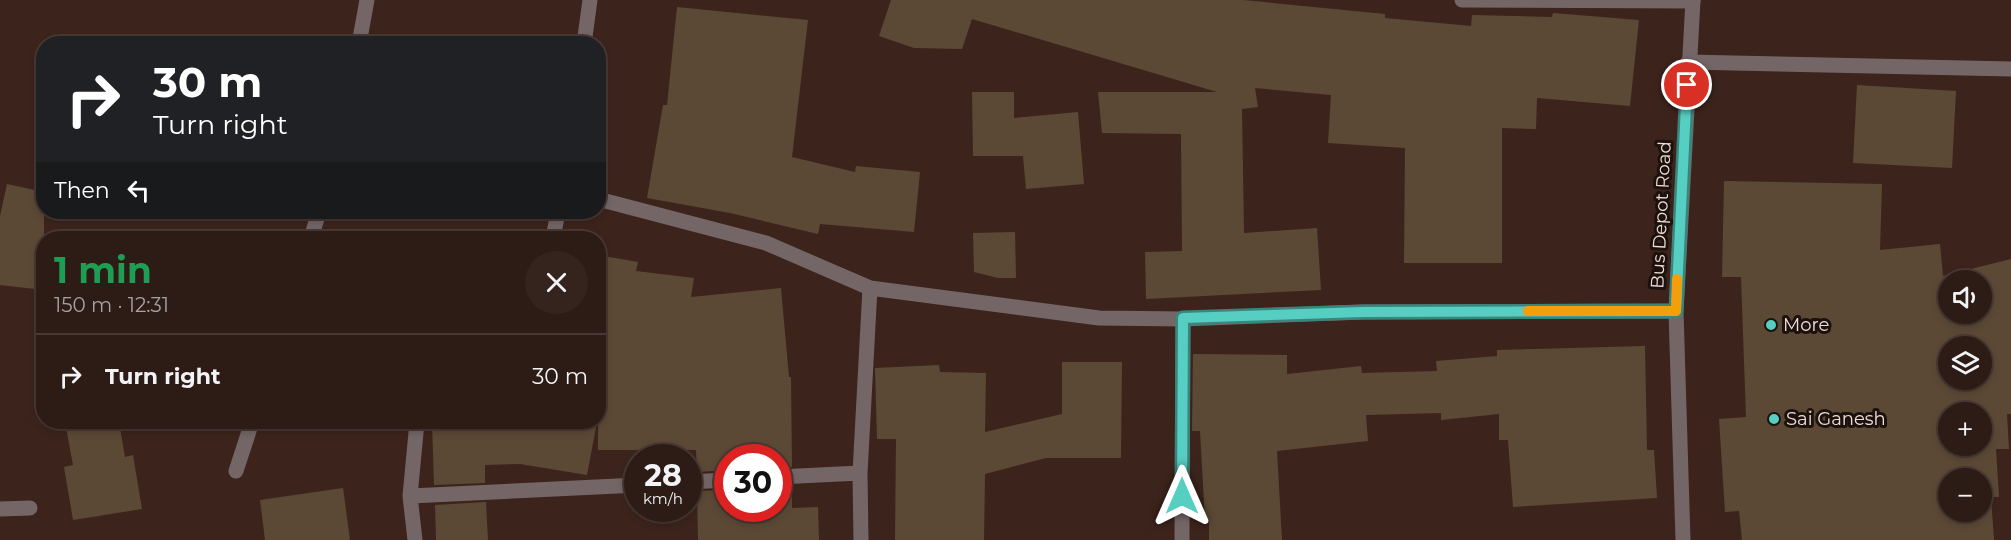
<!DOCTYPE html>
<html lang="en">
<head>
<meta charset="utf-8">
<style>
	:root { --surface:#2d1b15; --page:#35241e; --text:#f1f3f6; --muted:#a7a1a0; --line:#483934 }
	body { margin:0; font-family:Montserrat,sans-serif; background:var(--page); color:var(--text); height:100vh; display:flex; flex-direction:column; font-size:22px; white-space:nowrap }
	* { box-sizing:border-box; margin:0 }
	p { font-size:20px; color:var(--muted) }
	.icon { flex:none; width:33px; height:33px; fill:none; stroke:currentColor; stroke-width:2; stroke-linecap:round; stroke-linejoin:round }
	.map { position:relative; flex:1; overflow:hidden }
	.details { position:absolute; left:36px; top:231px; width:570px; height:198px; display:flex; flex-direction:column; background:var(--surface); border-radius:24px; box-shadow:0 3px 9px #0003,0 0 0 2px var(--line) }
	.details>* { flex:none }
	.guide { position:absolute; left:36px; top:36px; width:570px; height:183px; border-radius:24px; box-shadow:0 3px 9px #0003,0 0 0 2px var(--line); background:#202124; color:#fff; overflow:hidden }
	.tools { position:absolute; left:1938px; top:270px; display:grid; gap:12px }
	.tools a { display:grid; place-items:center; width:54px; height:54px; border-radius:50%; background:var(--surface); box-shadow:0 3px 9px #0003,0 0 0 2px var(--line); font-size:30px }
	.speed { position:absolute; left:624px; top:444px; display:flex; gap:12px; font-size:30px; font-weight:700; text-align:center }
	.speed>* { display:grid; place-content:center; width:78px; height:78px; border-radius:50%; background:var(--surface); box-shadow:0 3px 9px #0003,0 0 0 2px var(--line); line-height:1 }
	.speed small { font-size:15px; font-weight:400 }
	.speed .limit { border:9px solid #d22; background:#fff; color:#111 }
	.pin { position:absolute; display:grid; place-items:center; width:51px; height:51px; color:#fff; margin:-26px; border:3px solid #fff; border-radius:50%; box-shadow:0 2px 6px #0007 }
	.me { position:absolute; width:66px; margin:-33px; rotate:0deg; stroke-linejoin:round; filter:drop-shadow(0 0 4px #0008) }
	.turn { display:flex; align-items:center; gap:21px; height:126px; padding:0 18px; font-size:27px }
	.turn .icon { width:78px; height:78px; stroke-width:2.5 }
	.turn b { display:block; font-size:42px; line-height:51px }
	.then { display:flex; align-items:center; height:57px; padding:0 18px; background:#0003; gap:12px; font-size:22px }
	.round { display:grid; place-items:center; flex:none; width:63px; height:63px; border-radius:32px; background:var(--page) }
	.overview { display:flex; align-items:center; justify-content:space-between; height:102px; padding:0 18px }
	h1 { font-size:36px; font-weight:700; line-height:45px; color:#1e9e55 }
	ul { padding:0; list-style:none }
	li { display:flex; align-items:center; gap:18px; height:84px; padding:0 18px; border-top:2px solid var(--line) }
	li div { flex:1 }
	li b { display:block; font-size:22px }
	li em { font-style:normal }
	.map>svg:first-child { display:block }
	.building { fill:#5b4935; fill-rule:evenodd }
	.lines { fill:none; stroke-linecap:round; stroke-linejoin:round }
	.minor { stroke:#746667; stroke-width:15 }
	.tertiary { stroke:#746667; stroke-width:15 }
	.route-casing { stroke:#39867e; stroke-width:15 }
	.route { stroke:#57cec2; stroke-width:10 }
	.slow { stroke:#f59e0b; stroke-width:10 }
	.poi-dot { fill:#57cec2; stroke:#1c110d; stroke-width:2 }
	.labels { text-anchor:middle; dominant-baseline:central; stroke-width:6; stroke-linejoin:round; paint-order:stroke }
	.street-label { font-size:18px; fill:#efded8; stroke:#1c110d }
	.poi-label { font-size:18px; fill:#efded8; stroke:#1c110d; text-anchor:start }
</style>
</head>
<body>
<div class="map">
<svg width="2011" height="540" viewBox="0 0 2011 540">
	<rect width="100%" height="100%" fill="#3c241c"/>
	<path class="building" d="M 891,0 L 1243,0 L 1385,14 L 1385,18 L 1471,26 L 1472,15 L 1552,17 L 1553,13 L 1639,20 L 1630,106 L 1537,98 L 1536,129 L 1502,128 L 1502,263 L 1404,263 L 1405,148 L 1328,143 L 1331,95 L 1255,88 L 1258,107 L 1242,109 L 1244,233 L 1317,228 L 1321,290 L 1146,299 L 1145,252 L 1182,251 L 1181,134 L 1102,133 L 1098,92 L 1217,92 L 972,19 L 962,49 L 914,48 L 879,36 Z
		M 677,7 L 808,20 L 792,157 L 855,172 L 856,166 L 920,172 L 914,232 L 820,224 L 818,234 L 730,213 L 647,198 L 663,105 L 667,105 Z
		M 1857,85 L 1956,91 L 1952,168 L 1853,163 Z
		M 972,92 L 1014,92 L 1014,118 L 1078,112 L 1084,184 L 1026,189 L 1023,156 L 973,156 Z
		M 1724,181 L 1882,184 L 1880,250 L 1940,244 L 1943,276 L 2011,259 L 2011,414 L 2007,414 L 2009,449 L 1996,449 L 1999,497 L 1991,497 L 1994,540 L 1742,540 L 1739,511 L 1725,512 L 1719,419 L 1746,417 L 1741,277 L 1722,277 ZM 1948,280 L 1982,280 L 1982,314 L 1948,314 ZM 1948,346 L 1982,346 L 1982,380 L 1948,380 ZM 1948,412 L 1982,412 L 1982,446 L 1948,446 ZM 1948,478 L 1982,478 L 1982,512 L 1948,512 Z
		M 7,184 L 44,192 L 44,290 L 0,285 L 0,216 Z
		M 1015,232 L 1016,278 L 998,278 L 974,272 L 973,233 Z
		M 598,255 L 638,262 L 636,271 L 694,278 L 691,297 L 781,288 L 789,377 L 791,377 L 792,467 L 778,467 L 778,458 L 728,458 L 728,470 L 697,472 L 696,450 L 598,450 Z
		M 1645,346 L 1647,450 L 1654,450 L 1657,498 L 1513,507 L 1508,440 L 1499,440 L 1499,414 L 1441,420 L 1441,413 L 1366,415 L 1368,441 L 1277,451 L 1282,540 L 1209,540 L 1209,520 L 1205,520 L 1200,431 L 1192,431 L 1193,354 L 1287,355 L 1287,374 L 1361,366 L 1362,373 L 1437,371 L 1436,361 L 1497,356 L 1497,350 Z
		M 1062,362 L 1122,362 L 1121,458 L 1046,458 L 985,474 L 984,540 L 895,540 L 896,439 L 877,439 L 875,368 L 939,365 L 940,372 L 986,373 L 985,432 L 1062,414 Z
		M 65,422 L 119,422 L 125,457 L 133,455 L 142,509 L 73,520 L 64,467 L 73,465 Z
		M 432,422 L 597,422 L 587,475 L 520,464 L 485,465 L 485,483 L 434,485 Z
		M 792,486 L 792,508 L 818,507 L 819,540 L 698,540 L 697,491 L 728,490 L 728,508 L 778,508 L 778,487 Z
		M 343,488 L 350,540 L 265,540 L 260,500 Z
		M 486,502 L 488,540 L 436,540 L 435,505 Z"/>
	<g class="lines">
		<path class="minor" d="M 1462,0 L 1693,1
			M 359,44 L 367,0
			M 584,44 L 590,0
			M 1688,62 L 2011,69
			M 598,199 L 766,243 L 870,288 L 1099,318 L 1183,319 L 1363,312 L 1676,311
			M 311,238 L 319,212
			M 553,238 L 558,212
			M 236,471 L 252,422
			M 778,477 L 860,473
			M 688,482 L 728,480
			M 410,496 L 638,485
			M 0,509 L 30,508
			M 415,540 L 410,496 L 417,422
			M 861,540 L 860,473 L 870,288
			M 1182,540 L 1183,319"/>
		<path class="tertiary" d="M 1683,540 L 1676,311 L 1693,0"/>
	</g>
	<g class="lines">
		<g class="route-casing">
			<path id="route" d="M 1182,496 L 1183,318 L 1363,312 L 1676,311 L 1687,85"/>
		</g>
		<use href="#route" class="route"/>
		<path class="slow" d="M 1528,311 L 1676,311 L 1677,279"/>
	</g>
	<g class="poi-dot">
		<circle cx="1771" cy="325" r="6"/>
		<circle cx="1774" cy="419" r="6"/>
	</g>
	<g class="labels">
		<g class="street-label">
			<text transform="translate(1661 215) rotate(-87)">Bus Depot Road</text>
		</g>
		<g class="poi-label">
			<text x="1783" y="325">More</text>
			<text x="1786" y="419">Sai Ganesh</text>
		</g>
	</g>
</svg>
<div class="tools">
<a><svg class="icon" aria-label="sound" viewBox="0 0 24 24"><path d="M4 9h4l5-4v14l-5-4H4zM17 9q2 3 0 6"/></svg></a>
<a><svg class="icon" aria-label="layers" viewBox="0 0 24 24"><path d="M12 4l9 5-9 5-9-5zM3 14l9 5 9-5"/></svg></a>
<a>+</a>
<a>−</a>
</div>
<div class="speed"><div>28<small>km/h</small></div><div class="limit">30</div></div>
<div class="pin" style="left:1687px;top:85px;background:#d93025"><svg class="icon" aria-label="arrive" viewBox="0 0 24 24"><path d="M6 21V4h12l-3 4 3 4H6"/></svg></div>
<svg class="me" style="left:1182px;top:496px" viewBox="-20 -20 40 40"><path d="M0-17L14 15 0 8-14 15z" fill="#57cec2" stroke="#fff" stroke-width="4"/></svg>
<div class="guide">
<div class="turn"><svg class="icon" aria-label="right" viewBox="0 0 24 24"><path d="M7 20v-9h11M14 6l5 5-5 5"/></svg><div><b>30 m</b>Turn right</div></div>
<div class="then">Then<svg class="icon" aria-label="left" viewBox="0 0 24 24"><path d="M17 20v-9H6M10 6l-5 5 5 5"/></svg></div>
</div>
<section class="details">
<div class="overview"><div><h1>1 min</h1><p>150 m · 12:31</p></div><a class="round"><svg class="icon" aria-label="close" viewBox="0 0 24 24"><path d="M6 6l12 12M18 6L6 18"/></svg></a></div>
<ul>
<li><svg class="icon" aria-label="right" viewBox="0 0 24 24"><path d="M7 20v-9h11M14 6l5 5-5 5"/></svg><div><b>Turn right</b></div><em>30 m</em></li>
</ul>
</section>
</div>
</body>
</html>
